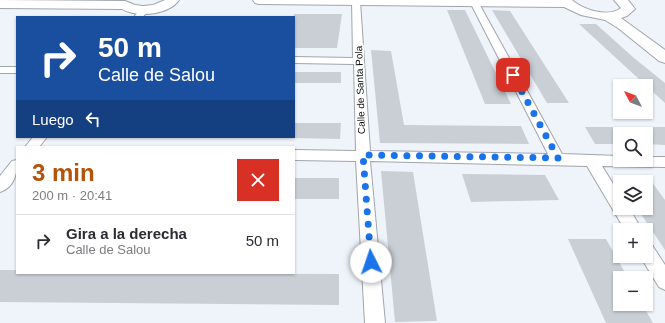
<!DOCTYPE html>
<html lang="es">
<head>
<meta charset="utf-8">
<style>
	:root { --surface:#fff; --page:#f7f7f7; --text:#2b2b33; --muted:#7c7c81; --line:#e1e1e2; --accent:#b45309 }
	body { margin:0; font-family:Arial,sans-serif; background:var(--page); color:var(--text); height:100vh; display:flex; flex-direction:column; font-size:15px; white-space:nowrap }
	* { box-sizing:border-box; margin:0 }
	p { font-size:13px; color:var(--muted) }
	.icon { flex:none; width:22px; height:22px; fill:none; stroke:currentColor; stroke-width:2; stroke-linecap:round; stroke-linejoin:round }
	.map { position:relative; flex:1; overflow:hidden }
	.details { position:absolute; left:16px; top:146px; width:279px; height:128px; display:flex; flex-direction:column; background:var(--surface); border-radius:0px; box-shadow:0 1px 3px #0004 }
	.details>* { flex:none }
	.guide { position:absolute; left:16px; top:16px; width:279px; height:122px; border-radius:0px; box-shadow:0 1px 3px #0004; background:#1a4fa0; color:#fff; overflow:hidden }
	.needle { width:26px; rotate:311deg }
	.tools { position:absolute; left:613px; top:79px; display:grid; gap:8px }
	.tools a { display:grid; place-items:center; width:40px; height:40px; border-radius:0px; background:var(--surface); box-shadow:0 1px 3px #0004; font-size:20px }
	.pin { position:absolute; display:grid; place-items:center; width:34px; height:34px; color:#fff; margin:-17px; border-radius:8px; box-shadow:0 2px 6px #0006 }
	.me { position:absolute; width:44px; margin:-22px; rotate:356deg; stroke-linejoin:round; filter:drop-shadow(0 0 3px #0008) }
	.turn { display:flex; align-items:center; gap:14px; height:84px; padding:0 16px; font-size:18px }
	.turn .icon { width:52px; height:52px; stroke-width:2.5 }
	.turn b { display:block; font-size:28px; line-height:34px }
	.then { display:flex; align-items:center; height:38px; padding:0 16px; background:#0003; gap:8px; font-size:15px }
	.round { display:grid; place-items:center; flex:none; width:42px; height:42px; border-radius:0px; background:var(--page) }
	.headline { display:flex; align-items:center; justify-content:space-between; height:68px; padding:0 16px }
	h1 { font-size:24px; font-weight:700; line-height:30px; color:var(--accent) }
	ul { padding:0; list-style:none }
	li { display:flex; align-items:center; gap:12px; height:52px; padding:0 16px; border-top:1px solid var(--line) }
	li div { flex:1 }
	li b { display:block; font-size:15px }
	li em { font-style:normal }
	.map>svg:first-child { display:block }
	.building { fill:#c9cfd5 }
	.lines { fill:none; stroke-linecap:round; stroke-linejoin:round }
	.street-casing { stroke:#a0a5ac; stroke-width:2 }
	.secondary-casing { stroke:#a0a5ac; stroke-width:2 }
	.street { fill:#fff; fill-rule:evenodd }
	.secondary { fill:#fff; fill-rule:evenodd }
	.route { stroke:#1a73e8; stroke-width:7; stroke-dasharray:0 12.6 }
	.labels { text-anchor:middle; dominant-baseline:central; stroke-width:3.5; stroke-linejoin:round; paint-order:stroke }
	.street-label { font-size:10px; fill:#111315; stroke:#fff }
</style>
</head>
<body>
<div class="map">
<svg width="665" height="323" viewBox="0 0 665 323">
	<rect width="100%" height="100%" fill="#eff4fb"/>
	<path class="building" d="M 447,10 L 465,10 L 511,104 L 485,104 Z
		M 492,10 L 510,11 L 569,103 L 547,103 Z
		M 294,14 L 342,14 L 337,48 L 294,48 Z
		M 579,24 L 596,24 L 634,58 L 665,83 L 665,103 Z
		M 371,50 L 391,51 L 404,125 L 521,126 L 529,144 L 380,143 Z
		M 294,72 L 341,72 L 341,83 L 294,83 Z
		M 294,123 L 341,123 L 340,139 L 294,138 Z
		M 585,127 L 620,127 L 620,144 L 595,144 Z
		M 646,127 L 665,127 L 665,145 L 646,144 Z
		M 381,171 L 413,172 L 437,321 L 395,322 Z
		M 462,174 L 545,175 L 559,200 L 471,202 Z
		M 646,174 L 665,200 L 665,250 L 637,208 L 646,208 Z
		M 294,178 L 339,178 L 339,199 L 294,199 Z
		M 568,239 L 606,239 L 628,278 L 620,278 L 620,304 L 642,304 L 653,323 L 606,323 Z
		M 0,270 L 17,270 L 17,273 L 339,274 L 339,305 L 0,302 Z"/>
	<g class="lines">
		<g class="street-casing">
			<path id="street" d="M 352,0 L 360,1 L 370,151 L 548,154 L 470,2 L 471,0 L 477,0 L 562,154 L 620,156 L 620,160 L 646,160 L 646,157 L 665,157 L 665,167 L 602,166 L 620,195 L 620,208 L 629,208 L 642,230 L 625,230 L 587,166 L 370,161 L 385,323 L 365,323 L 356,161 L 294,160 L 294,150 L 356,151 L 354,64 L 294,63 L 294,57 L 353,58 Z
				M 144,7 L 148,10 L 143,17 L 134,17 L 141,8 Z
				M 0,67 L 17,67 L 17,73 L 0,73 Z
				M 33,137 L 47,137 L 39,147 L 25,147 Z
				M 17,160 C 17,173 15,187 0,192 L 0,176 L 12,161 Z
				M 646,242 L 652,245 L 665,265 L 665,290 L 659,287 L 640,256 L 646,256 Z"/>
		</g>
		<g class="secondary-casing">
			<path id="secondary" d="M 0,0 L 125,1 L 135,5 L 143,6 L 153,5 L 165,0 L 179,0 C 169,15 137,18 122,9 L 0,8 Z
				M 253,0 L 572,0 C 583,10 609,18 621,8 L 614,0 L 628,0 L 635,9 L 627,16 L 621,18 L 665,50 L 665,63 L 659,61 L 618,28 L 605,20 L 581,15 L 564,7 L 259,4 L 255,3 Z"/>
		</g>
		<use href="#street" class="street"/>
		<use href="#secondary" class="secondary"/>
	</g>
	<g class="lines">
		<path class="route" d="M 371,262 L 363,155 L 558,158 L 513,75"/>
	</g>
	<g class="labels">
		<g class="street-label">
			<text transform="translate(360 90) rotate(-92)">Calle de Santa Pola</text>
		</g>
	</g>
</svg>
<div class="tools">
<a><svg class="needle" viewBox="-14 -14 28 28"><path d="M0-13l5 13h-10z" fill="#e53935"/><path d="M0 13l5-13h-10z" fill="#7c7c81"/></svg></a>
<a><svg class="icon" aria-label="search" viewBox="0 0 24 24"><circle cx="10" cy="10" r="6"/><path d="M15 15l6 6"/></svg></a>
<a><svg class="icon" aria-label="layers" viewBox="0 0 24 24"><path d="M12 4l9 5-9 5-9-5zM3 14l9 5 9-5"/></svg></a>
<a>+</a>
<a>−</a>
</div>
<div class="pin" style="left:513px;top:75px;background:#d93025"><svg class="icon" aria-label="arrive" viewBox="0 0 24 24"><path d="M6 21V4h12l-3 4 3 4H6"/></svg></div>
<svg class="me" style="left:371px;top:262px" viewBox="-20 -20 40 40"><circle r="19" fill="#fff"/><path d="M0-13L10 11 0 6-10 11z" fill="#1a73e8"/></svg>
<div class="guide">
<div class="turn"><svg class="icon" aria-label="right" viewBox="0 0 24 24"><path d="M7 20v-9h11M14 6l5 5-5 5"/></svg><div><b>50 m</b>Calle de Salou</div></div>
<div class="then">Luego<svg class="icon" aria-label="left" viewBox="0 0 24 24"><path d="M17 20v-9H6M10 6l-5 5 5 5"/></svg></div>
</div>
<section class="details">
<div class="headline"><div><h1>3 min</h1><p>200 m · 20:41</p></div><a class="round" style="background:#d93025;color:#fff"><svg class="icon" aria-label="close" viewBox="0 0 24 24"><path d="M6 6l12 12M18 6L6 18"/></svg></a></div>
<ul>
<li><svg class="icon" aria-label="right" viewBox="0 0 24 24"><path d="M7 20v-9h11M14 6l5 5-5 5"/></svg><div><b>Gira a la derecha</b><p>Calle de Salou</p></div><em>50 m</em></li>
</ul>
</section>
</div>
</body>
</html>
